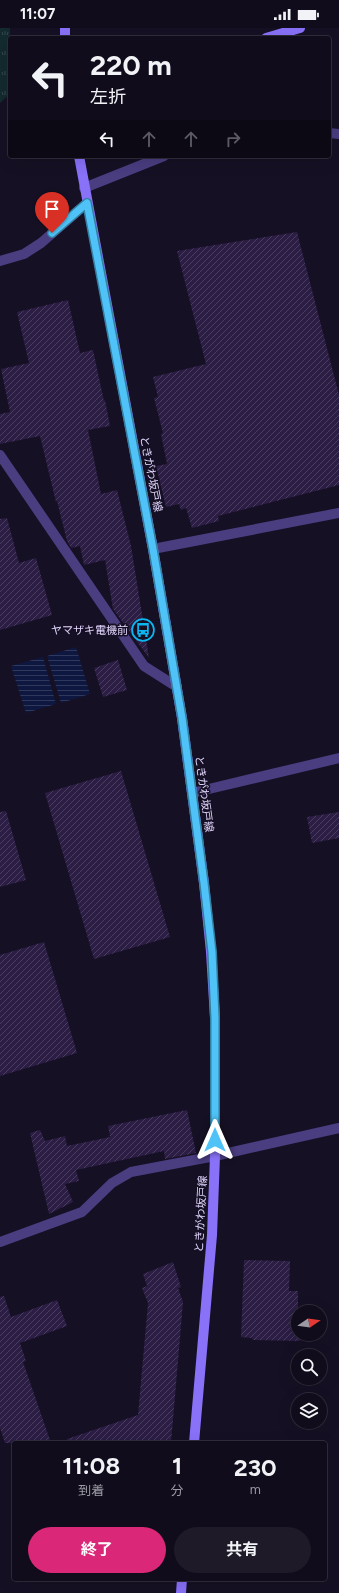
<!DOCTYPE html>
<html lang="ja">
<head>
<meta charset="utf-8">
<style>
	:root { --surface:#100c1b; --page:#1e1a28; --text:#f1f3f6; --muted:#9c9ba3; --line:#302c3a; --accent:#db2777 }
	body { margin:0; font-family:Figtree,"Noto Sans JP",sans-serif; background:var(--page); color:var(--text); height:100vh; display:flex; flex-direction:column; font-size:15px; white-space:nowrap }
	* { box-sizing:border-box; margin:0 }
	p { font-size:13px; color:var(--muted) }
	.icon { flex:none; width:22px; height:22px; fill:none; stroke:currentColor; stroke-width:2; stroke-linecap:round; stroke-linejoin:round }
	.map { position:relative; flex:1; overflow:hidden }
	.side { position:absolute; left:12px; top:1413px; width:315px; height:140px; display:flex; flex-direction:column; background:var(--surface); border-radius:4px; box-shadow:0 4px 16px #0002,0 0 0 1px var(--line) }
	.side>* { flex:none }
	.hud { position:absolute; left:8px; top:8px; width:323px; height:122px; border-radius:4px; box-shadow:0 4px 16px #0002,0 0 0 1px var(--line); background:#100c1b; color:var(--text); overflow:hidden }
	.needle { width:26px; rotate:77deg }
	.tools { position:absolute; left:291px; top:1277px; display:grid; gap:8px }
	.tools a { display:grid; place-items:center; width:36px; height:36px; border-radius:50%; background:var(--surface); box-shadow:0 4px 16px #0002,0 0 0 1px var(--line); font-size:20px }
	.pin { position:absolute; display:grid; place-items:center; width:34px; height:34px; color:#fff; margin:-41px -17px; border-radius:50% 50% 50% 0; rotate:-45deg; box-shadow:0 0 4px #0007 }
	.pin .icon { rotate:45deg }
	.me { position:absolute; width:44px; margin:-22px; rotate:0deg; stroke-linejoin:round; filter:drop-shadow(0 0 3px #0008) }
	.turn { display:flex; align-items:center; gap:14px; height:84px; padding:0 16px; font-size:18px }
	.turn .icon { width:52px; height:52px; stroke-width:2.5 }
	.turn b { display:block; font-size:28px; line-height:34px }
	.lanes { display:flex; align-items:center; height:38px; padding:0 16px; background:#0003; justify-content:center; gap:20px; direction:ltr }
	.lanes .off { opacity:.35 }
	.eta { display:flex; justify-content:space-evenly; align-items:center; height:68px; text-align:center }
	.eta b { font-size:24px; font-weight:700; line-height:28px }
	.cta { display:flex; gap:8px; margin-top:auto; padding:8px 16px }
	.cta a { flex:1; height:46px; border-radius:24px; background:var(--accent); color:#fff; font-size:16px; font-weight:700; line-height:46px; text-align:center }
	.cta a+a { background:var(--page); color:var(--text) }
	.status { display:flex; justify-content:space-between; align-items:center; height:28px; padding:0 20px; background:var(--surface); direction:ltr }
	.status svg { height:11px; fill:currentColor }
	.map>svg:first-child { display:block }
	.park { fill:url(#park-tufts) }
	.water { fill:url(#water-rules) }
	.building { fill:url(#building-hatch) }
	.lines { fill:none; stroke-linecap:round; stroke-linejoin:round }
	.street { stroke:#4a3d80; stroke-width:10 }
	.secondary { stroke:#8971f8; stroke-width:10 }
	.route-casing { stroke:#337fa1; stroke-width:10 }
	.route { stroke:#4fc3f7; stroke-width:7 }
	.labels { text-anchor:middle; dominant-baseline:central; stroke-width:3; stroke-linejoin:round; paint-order:stroke }
	.street-label { font-size:11px; fill:#e0d5fd; stroke:#161024 }
	.poi-label { font-size:11px; fill:#e0d5fd; stroke:#161024; text-anchor:end }
</style>
</head>
<body>
<div class="status"><b>11:07</b><svg viewBox="0 0 49 12"><path d="M0 12V9h3v3zM5 12V6h3v6zM10 12V3h3v9zM15 12V0h3v12zM26 1h20v11H26zM47 4h2v5h-2z"/></svg></div>
<div class="map">
<svg width="339" height="1565" viewBox="0 0 339 1565">
	<defs>
		<pattern id="park-tufts" width="24" height="20" patternUnits="userSpaceOnUse"><rect width="24" height="20" fill="#132a2e"/><path d="M3 7l-1-3M5 7V3M7 7l1-3M15 17l-1-3M17 17v-4M19 17l1-3" fill="none" stroke="#35484d"/></pattern>
		<pattern id="water-rules" width="6" height="5" patternUnits="userSpaceOnUse"><rect width="6" height="5" fill="#0d1740"/><path d="M0 2.5h6" fill="none" stroke="#30385c"/></pattern>
		<pattern id="building-hatch" width="6" height="6" patternUnits="userSpaceOnUse"><rect width="6" height="6" fill="#2b1d44"/><path d="M-1 1l2-2M0 6l6-6M5 7l2-2" fill="none" stroke="#493d60"/></pattern>
	</defs>
	<rect width="100%" height="100%" fill="#161024"/>
	<path class="park" d="M 0,0 L 10,0 L 10,66 L 0,75 Z"/>
	<path class="water" d="M 76,619 L 90,666 L 61,675 L 47,628 Z
		M 43,629 L 56,676 L 26,685 L 11,638 Z"/>
	<path class="building" d="M 297,204 L 339,367 L 339,457 L 218,488 L 219,493 L 192,500 L 186,480 L 181,482 L 179,476 L 166,479 L 156,438 L 167,436 L 161,406 L 163,405 L 154,370 L 158,369 L 153,349 L 206,336 L 177,223 Z
		M 68,272 L 80,325 L 93,322 L 104,373 L 105,372 L 110,398 L 88,402 L 101,466 L 117,462 L 131,518 L 149,630 L 113,581 L 105,532 L 84,537 L 80,518 L 71,520 L 67,513 L 57,473 L 56,474 L 40,408 L 0,416 L 0,386 L 10,384 L 1,341 L 29,335 L 17,284 Z
		M 7,490 L 19,535 L 36,530 L 52,587 L 0,602 L 0,491 Z
		M 118,632 L 127,662 L 103,669 L 94,640 Z
		M 121,743 L 170,909 L 94,931 L 45,765 Z
		M 6,783 L 26,852 L 0,859 L 0,784 Z
		M 339,784 L 339,810 L 312,815 L 307,789 Z
		M 44,914 L 77,1025 L 0,1048 L 0,927 Z
		M 187,1082 L 196,1125 L 165,1131 L 164,1123 L 76,1142 L 79,1153 L 65,1156 L 73,1174 L 49,1186 L 30,1105 L 40,1102 L 45,1113 L 65,1108 L 67,1118 L 110,1109 L 108,1098 Z
		M 244,1232 L 290,1233 L 289,1263 L 298,1263 L 298,1282 L 301,1282 L 301,1284 L 298,1284 L 298,1306 L 300,1306 L 300,1313 L 253,1312 L 252,1310 L 241,1309 Z
		M 173,1234 L 181,1259 L 178,1260 L 183,1274 L 171,1415 L 67,1415 L 67,1411 L 138,1387 L 148,1275 L 142,1260 L 147,1258 L 143,1246 Z
		M 4,1268 L 11,1289 L 57,1272 L 67,1298 L 20,1315 L 26,1333 L 23,1334 L 51,1415 L 5,1415 L 0,1400 L 0,1269 Z"/>
	<g class="lines">
		<path class="street" d="M 329,105 L 339,106
			M 84,160 L 164,128
			M 0,233 L 24,226 L 41,215 L 87,175
			M 0,427 L 144,638 L 177,659
			M 153,521 L 339,485
			M 192,765 L 339,730
			M 0,1214 L 82,1184 L 112,1155 L 131,1144 L 215,1128 L 339,1100"/>
		<path class="secondary" d="M 65,0 L 65,10
			M 266,10 L 300,0
			M 79,128 L 153,521 L 182,690 L 204,855 L 211,924 L 215,990 L 215,1128 L 212,1207 L 194,1415
			M 181,1565 L 182,1551"/>
	</g>
	<g class="lines">
		<g class="route-casing">
			<path id="route" d="M 52,205 L 87,175 L 153,521 L 182,690 L 204,855 L 212,924 L 215,990 L 215,1112"/>
		</g>
		<use href="#route" class="route"/>
	</g>
	<defs>
		<g id="bus-ring" transform="scale(1.15)"><circle r="9.5" fill="#161024" stroke="#0cb7f1" stroke-width="1.5"/><path d="M-5-6H5V4H4V6H2V4H-2V6H-4V4H-5ZM-3.5-4V0h7V-4ZM-3.5 1.2v1.5H-2V1.2ZM2 1.2v1.5H3.5V1.2Z" fill="#0cb7f1"/></g>
	</defs>
	<g fill-rule="evenodd">
		<use href="#bus-ring" x="143" y="602"/>
	</g>
	<g class="labels">
		<g class="street-label">
			<text transform="translate(151 446) rotate(79)">ときがわ坂戸線</text>
			<text transform="translate(204 766) rotate(82)">ときがわ坂戸線</text>
			<text transform="translate(201 1186) rotate(-87)">ときがわ坂戸線</text>
		</g>
		<g class="poi-label">
			<text x="128" y="602">ヤマザキ電機前</text>
		</g>
	</g>
</svg>
<div class="tools">
<a><svg class="needle" viewBox="-14 -14 28 28"><path d="M0-13l5 13h-10z" fill="#e53935"/><path d="M0 13l5-13h-10z" fill="#9c9ba3"/></svg></a>
<a><svg class="icon" aria-label="search" viewBox="0 0 24 24"><circle cx="10" cy="10" r="6"/><path d="M15 15l6 6"/></svg></a>
<a><svg class="icon" aria-label="layers" viewBox="0 0 24 24"><path d="M12 4l9 5-9 5-9-5zM3 14l9 5 9-5"/></svg></a>
</div>
<div class="pin" style="left:52px;top:205px;background:#d93025"><svg class="icon" aria-label="arrive" viewBox="0 0 24 24"><path d="M6 21V4h12l-3 4 3 4H6"/></svg></div>
<svg class="me" style="left:215px;top:1112px" viewBox="-20 -20 40 40"><path d="M0-17L14 15 0 8-14 15z" fill="#4fc3f7" stroke="#fff" stroke-width="4"/></svg>
<div class="hud">
<div class="turn"><svg class="icon" aria-label="left" viewBox="0 0 24 24"><path d="M17 20v-9H6M10 6l-5 5 5 5"/></svg><div><b>220 m</b>左折</div></div>
<div class="lanes"><svg class="icon" aria-label="left" viewBox="0 0 24 24"><path d="M17 20v-9H6M10 6l-5 5 5 5"/></svg><svg class="icon off" aria-label="ahead" viewBox="0 0 24 24"><path d="M12 20V5M6 11l6-6 6 6"/></svg><svg class="icon off" aria-label="ahead" viewBox="0 0 24 24"><path d="M12 20V5M6 11l6-6 6 6"/></svg><svg class="icon off" aria-label="right" viewBox="0 0 24 24"><path d="M7 20v-9h11M14 6l5 5-5 5"/></svg></div>
</div>
<section class="side">
<div class="eta">
<div><b>11:08</b><p>到着</p></div>
<div><b>1</b><p>分</p></div>
<div><b>230</b><p>m</p></div>
</div>
<div class="cta"><a>終了</a><a>共有</a></div>
</section>
</div>
</body>
</html>
